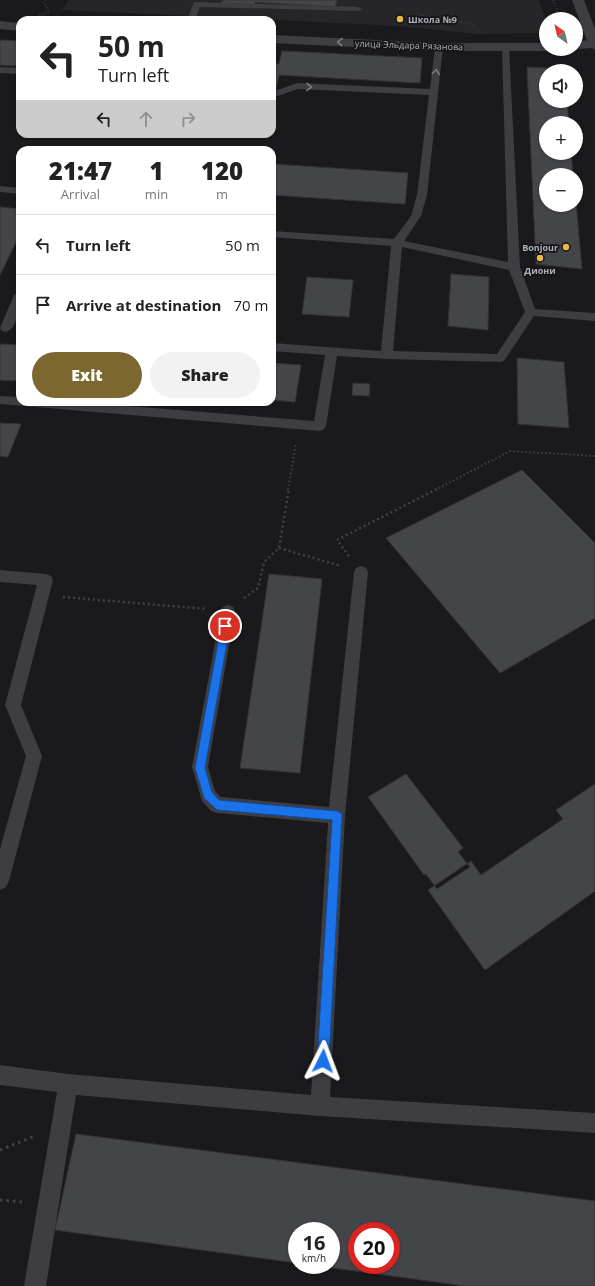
<!DOCTYPE html>
<html lang="en">
<head>
<meta charset="utf-8">
<style>
	:root { --surface:#fff; --page:#f2f2f2; --text:#222; --muted:#767676; --line:#e0e0e0; --accent:#7c6731 }
	body { margin:0; font-family:"Open Sans",sans-serif; background:var(--page); color:var(--text); height:100vh; display:flex; flex-direction:column; font-size:15px; white-space:nowrap }
	* { box-sizing:border-box; margin:0 }
	p { font-size:13px; color:var(--muted) }
	.icon { flex:none; width:22px; height:22px; fill:none; stroke:currentColor; stroke-width:2; stroke-linecap:round; stroke-linejoin:round }
	.map { position:relative; flex:1; overflow:hidden }
	.panel { position:absolute; left:16px; top:146px; width:260px; height:260px; display:flex; flex-direction:column; background:var(--surface); border-radius:12px; box-shadow:0 1px 3px #0004 }
	.panel>* { flex:none }
	.guide { position:absolute; left:16px; top:16px; width:260px; height:122px; border-radius:12px; box-shadow:0 1px 3px #0004; background:#fff; color:var(--text); overflow:hidden }
	.needle { width:26px; rotate:326deg }
	.controls { position:absolute; left:539px; top:12px; display:grid; gap:8px }
	.controls a { display:grid; place-items:center; width:44px; height:44px; border-radius:50%; background:var(--surface); box-shadow:0 1px 3px #0004; font-size:20px }
	.speed { position:absolute; left:288px; top:1222px; display:flex; gap:8px; font-size:20px; font-weight:700; text-align:center }
	.speed>* { display:grid; place-content:center; width:52px; height:52px; border-radius:50%; background:var(--surface); box-shadow:0 1px 3px #0004; line-height:1 }
	.speed small { font-size:10px; font-weight:400 }
	.speed .limit { border:6px solid #d22; background:#fff; color:#111 }
	.pin { position:absolute; display:grid; place-items:center; width:34px; height:34px; color:#fff; margin:-17px; border:2px solid #fff; border-radius:50%; box-shadow:0 1px 4px #0007 }
	.me { position:absolute; width:44px; margin:-22px; rotate:3deg; stroke-linejoin:round; filter:drop-shadow(0 0 3px #0008) }
	.turn { display:flex; align-items:center; gap:14px; height:84px; padding:0 16px; font-size:18px }
	.turn .icon { width:52px; height:52px; stroke-width:2.5 }
	.turn b { display:block; font-size:28px; line-height:34px }
	.lanes { display:flex; align-items:center; height:38px; padding:0 16px; background:#0003; justify-content:center; gap:20px; direction:ltr }
	.lanes .off { opacity:.35 }
	.eta { display:flex; justify-content:space-evenly; align-items:center; height:68px; text-align:center }
	.eta b { font-size:24px; font-weight:800; line-height:28px }
	.primary-button { display:flex; gap:8px; margin-top:auto; padding:8px 16px }
	.primary-button a { flex:1; height:46px; border-radius:24px; background:var(--accent); color:#fff; font-size:16px; font-weight:800; line-height:46px; text-align:center }
	.primary-button a+a { background:var(--page); color:var(--text) }
	ul { padding:0; list-style:none }
	li { display:flex; align-items:center; gap:12px; height:60px; padding:0 16px; border-top:1px solid var(--line) }
	li div { flex:1 }
	li b { display:block; font-size:15px }
	li em { font-style:normal }
	.map>svg:first-child { display:block }
	.built { fill:#262629 }
	.building { fill:#444549; stroke:#343438; fill-rule:evenodd }
	.lines { fill:none; stroke-linecap:round; stroke-linejoin:round }
	.path-far3 { stroke:#414247; stroke-width:1.5; stroke-dasharray:1 2; stroke-linecap:butt }
	.path-far2 { stroke:#414247; stroke-width:2; stroke-dasharray:1.5 2.5; stroke-linecap:butt }
	.path-far1 { stroke:#414247; stroke-width:2.5; stroke-dasharray:2 3; stroke-linecap:butt }
	.path { stroke:#414247; stroke-width:3; stroke-dasharray:2.5 4; stroke-linecap:butt }
	.service { fill:#3d3d42; fill-rule:evenodd }
	.minor { fill:#3d3d42; fill-rule:evenodd }
	.tertiary { fill:#3d3d42; fill-rule:evenodd }
	.oneway { stroke:#7b7c84 }
	.route { fill:#1a73e8; stroke:#114b97 }
	.poi-dot { fill:#e9bb44; stroke:#151517; stroke-width:1.5 }
	.labels { text-anchor:middle; dominant-baseline:central; stroke-width:3.5; stroke-linejoin:round; paint-order:stroke }
	.far-poi-label { font-size:9px; font-weight:bold; fill:#adb0ba; stroke:#151517; text-anchor:start }
	.far-street-label { font-size:9px; fill:#adb0ba; stroke:#151517 }
</style>
</head>
<body>
<div class="map">
<svg width="595" height="1286" viewBox="0 0 595 1286">
	<rect width="100%" height="100%" fill="#1a1a1c"/>
	<path class="built" d="M 69,0 L 539,0 L 546,21 L 546,33 L 477,34 L 399,26 L 62,10 Z"/>
	<path class="building" d="M 223,0 L 337,0 L 335,7 L 255,2 L 254,5 L 221,3 Z
		M 0,40 L 20,41 L 20,66 L 0,65 Z
		M 282,51 L 422,58 L 420,83 L 279,75 L 276,90 L 272,89 L 272,64 L 279,64 Z
		M 527,67 L 564,69 L 564,71 L 546,71 L 546,101 L 567,101 L 569,123 L 546,123 L 546,153 L 571,153 L 573,175 L 546,175 L 546,205 L 576,205 L 576,203 L 582,269 L 536,264 Z
		M 272,164 L 408,173 L 405,204 L 272,195 Z
		M 0,207 L 20,209 L 20,234 L 0,275 Z
		M 451,274 L 489,277 L 488,330 L 448,326 Z
		M 307,277 L 353,280 L 349,317 L 302,314 Z
		M 0,344 L 20,345 L 20,381 L 0,380 Z
		M 517,358 L 564,362 L 569,428 L 518,424 Z
		M 272,363 L 301,365 L 295,402 L 272,400 Z
		M 353,383 L 370,384 L 369,396 L 352,395 Z
		M 0,423 L 21,424 L 8,457 L 0,456 Z
		M 522,470 L 595,543 L 595,618 L 500,673 L 386,538 Z
		M 269,574 L 322,579 L 300,773 L 240,768 Z
		M 406,774 L 463,848 L 458,852 L 470,867 L 437,889 L 426,874 L 424,875 L 368,797 Z
		M 595,784 L 595,891 L 485,970 L 428,890 L 471,861 L 481,875 L 563,819 L 556,810 Z
		M 76,1134 L 595,1201 L 595,1286 L 465,1286 L 312,1265 L 331,1265 L 331,1231 L 297,1231 L 297,1263 L 55,1230 ZM 357,1231 L 391,1231 L 391,1265 L 357,1265 Z"/>
	<g class="lines">
		<path class="path-far3" d="M 553,0 L 560,19
			M 417,15 L 469,23 L 475,27
			M 35,20 L 37,17 L 49,12 L 44,2 L 46,0"/>
		<path class="path-far2" d="M 288,490 L 296,443
			M 435,490 L 510,451 L 595,456"/>
		<path class="path-far1" d="M 279,548 L 341,566
			M 349,556 L 337,540 L 437,489
			M 63,597 L 207,609
			M 244,598 L 258,588 L 264,562 L 279,548 L 289,489"/>
		<path class="path" d="M 0,1150 L 35,1136
			M 0,1200 L 23,1202"/>
		<path class="service" d="M 194,2 L 358,7 L 362,9 L 358,11 L 200,7 L 195,20 L 187,20 Z
			M 439,44 L 443,47 L 427,195 L 421,216 L 404,241 L 508,262 L 502,48 L 506,45 L 509,46 L 520,267 L 535,309 L 595,313 L 595,321 L 534,316 L 504,361 L 500,362 L 387,359 L 337,356 L 326,426 L 324,429 L 320,431 L 0,404 L 0,396 L 20,397 L 20,402 L 80,402 L 314,421 L 325,355 L 272,351 L 272,343 L 381,351 L 391,246 L 272,237 L 272,231 L 394,239 L 411,216 L 417,195 L 429,95 L 298,89 L 272,98 L 272,92 L 297,83 L 430,89 L 435,47 ZM 402,247 L 509,270 L 525,312 L 497,354 L 393,351 Z
			M 0,67 L 20,68 L 20,74 L 0,73 Z
			M 0,186 L 20,188 L 20,194 L 0,192 Z
			M 20,291 C 20,302 19,328 6,332 L 2,331 L 0,328 L 14,295 Z
			M 361,566 L 366,568 L 368,572 L 345,816 L 330,1097 L 595,1113 L 595,1133 L 320,1116 L 76,1095 L 46,1286 L 24,1286 L 57,1092 L 0,1085 L 0,1065 L 68,1074 L 311,1095 L 328,823 L 217,813 L 211,811 L 202,801 L 192,767 L 221,611 L 223,607 L 228,605 L 233,607 L 235,611 L 208,767 L 215,791 L 221,797 L 329,807 L 354,572 L 356,568 Z
			M 0,570 L 46,574 L 51,576 L 53,580 L 21,705 L 42,756 L 9,881 L 6,887 L 0,890 L 0,849 L 26,756 L 5,705 L 37,585 L 0,582 Z"/>
		<path class="minor" d="M 0,21 L 20,23 L 20,31 L 0,29 Z
			M 272,35 L 439,43 L 546,43 L 546,49 L 551,49 L 546,51 L 439,51 L 272,43 Z
			M 595,40 L 595,48 L 576,49 L 576,41 Z"/>
		<path class="tertiary" d="M 572,0 L 584,0 L 595,29 L 595,50 L 589,46 Z"/>
	</g>
	<defs><path id="oneway-chevron" d="M-2-3.5L2.5 0L-2 3.5" fill="none" stroke-width="1.6" stroke-linecap="round" stroke-linejoin="round"/></defs>
	<g class="oneway">
		<use href="#oneway-chevron" transform="translate(340 42) rotate(-177)"/>
		<use href="#oneway-chevron" transform="translate(436 72) rotate(-83)"/>
		<use href="#oneway-chevron" transform="translate(309 87) rotate(2)"/>
	</g>
	<path class="route" d="M 225,623 L 230,626 L 205,768 L 212,792 L 219,800 L 337,811 L 341,813 L 342,816 L 329,1061 L 327,1065 L 323,1066 L 319,1065 L 317,1061 L 332,820 L 217,810 L 204,798 L 195,768 L 221,626 Z"/>
	<g class="poi-dot">
		<circle cx="400" cy="19" r="4"/>
		<circle cx="566" cy="247" r="4"/>
		<circle cx="540" cy="258" r="4"/>
	</g>
	<g class="labels">
		<g class="far-poi-label">
			<text x="408" y="19">Школа №9</text>
			<text x="558" y="247" text-anchor="end">Bonjour</text>
			<text x="540" y="270" text-anchor="middle">Диони</text>
		</g>
		<g class="far-street-label">
			<text transform="translate(409 45) rotate(2)">улица Эльдара Рязанова</text>
		</g>
	</g>
</svg>
<div class="controls">
<a><svg class="needle" viewBox="-14 -14 28 28"><path d="M0-13l5 13h-10z" fill="#e53935"/><path d="M0 13l5-13h-10z" fill="#767676"/></svg></a>
<a><svg class="icon" aria-label="sound" viewBox="0 0 24 24"><path d="M4 9h4l5-4v14l-5-4H4zM17 9q2 3 0 6"/></svg></a>
<a>+</a>
<a>−</a>
</div>
<div class="speed"><div>16<small>km/h</small></div><div class="limit">20</div></div>
<div class="pin" style="left:225px;top:626px;background:#d93025"><svg class="icon" aria-label="arrive" viewBox="0 0 24 24"><path d="M6 21V4h12l-3 4 3 4H6"/></svg></div>
<svg class="me" style="left:323px;top:1061px" viewBox="-20 -20 40 40"><path d="M0-17L14 15 0 8-14 15z" fill="#1a73e8" stroke="#fff" stroke-width="4"/></svg>
<div class="guide">
<div class="turn"><svg class="icon" aria-label="left" viewBox="0 0 24 24"><path d="M17 20v-9H6M10 6l-5 5 5 5"/></svg><div><b>50 m</b>Turn left</div></div>
<div class="lanes"><svg class="icon" aria-label="left" viewBox="0 0 24 24"><path d="M17 20v-9H6M10 6l-5 5 5 5"/></svg><svg class="icon off" aria-label="ahead" viewBox="0 0 24 24"><path d="M12 20V5M6 11l6-6 6 6"/></svg><svg class="icon off" aria-label="right" viewBox="0 0 24 24"><path d="M7 20v-9h11M14 6l5 5-5 5"/></svg></div>
</div>
<section class="panel">
<div class="eta">
<div><b>21:47</b><p>Arrival</p></div>
<div><b>1</b><p>min</p></div>
<div><b>120</b><p>m</p></div>
</div>
<ul>
<li><svg class="icon" aria-label="left" viewBox="0 0 24 24"><path d="M17 20v-9H6M10 6l-5 5 5 5"/></svg><div><b>Turn left</b></div><em>50 m</em></li>
<li><svg class="icon" aria-label="arrive" viewBox="0 0 24 24"><path d="M6 21V4h12l-3 4 3 4H6"/></svg><div><b>Arrive at destination</b></div><em>70 m</em></li>
</ul>
<div class="primary-button"><a>Exit</a><a>Share</a></div>
</section>
</div>
</body>
</html>
